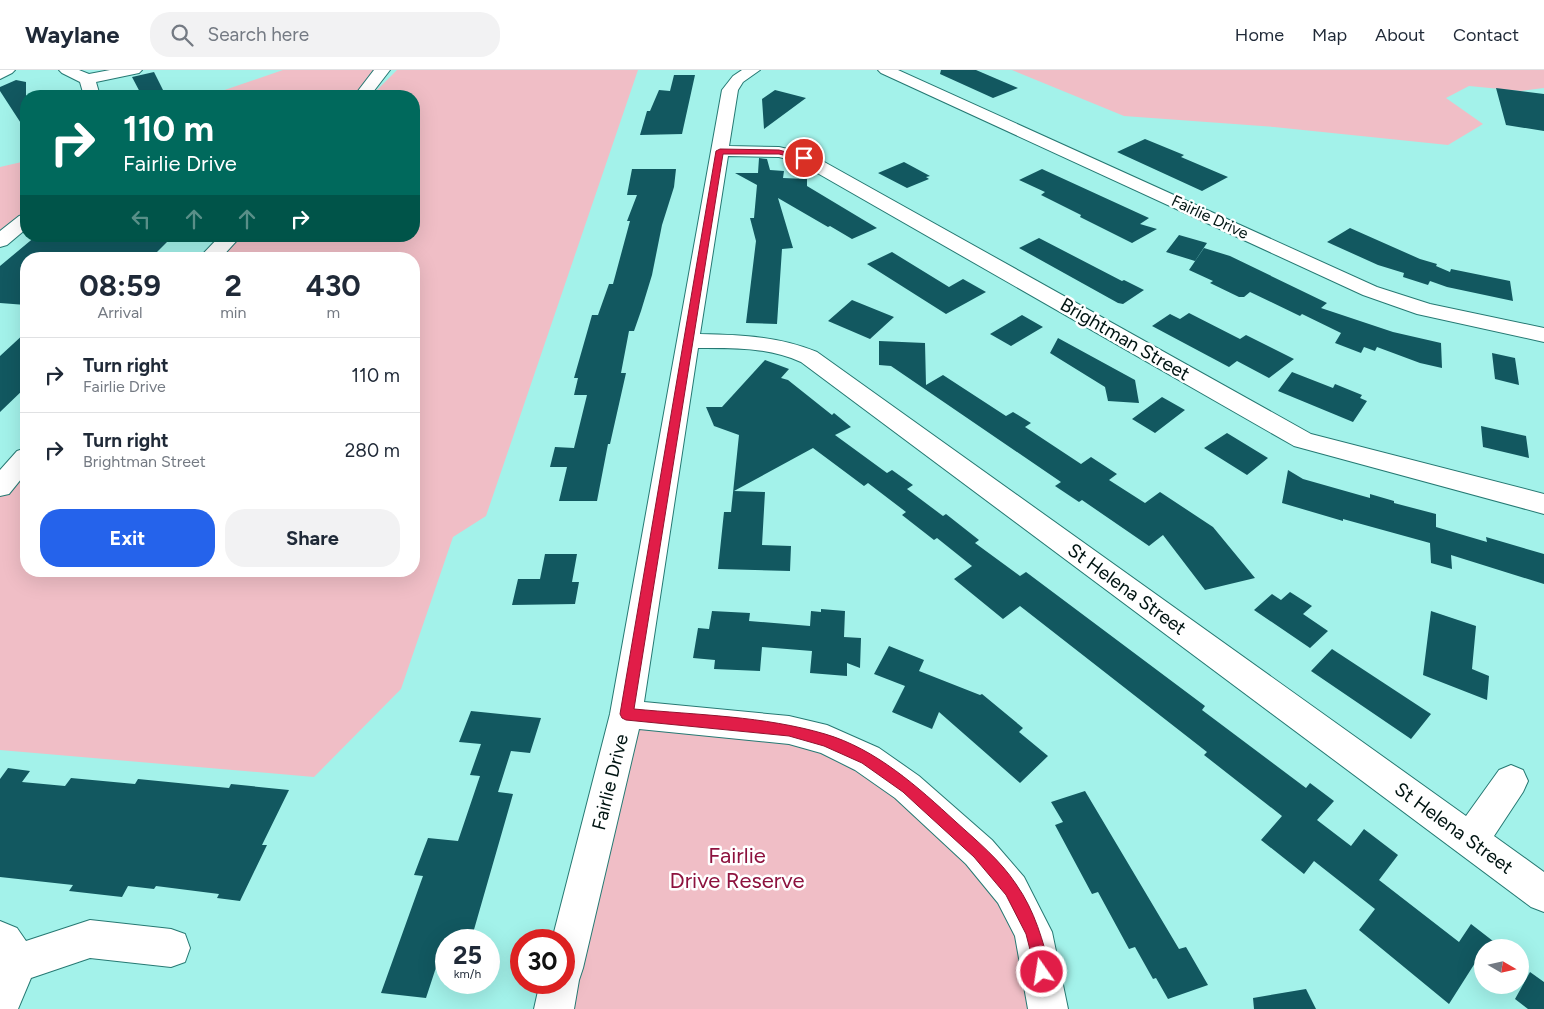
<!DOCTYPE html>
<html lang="en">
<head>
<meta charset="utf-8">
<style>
	:root { --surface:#fff; --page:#f2f2f3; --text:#1f2937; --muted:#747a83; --line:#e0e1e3; --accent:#2563eb }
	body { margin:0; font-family:Figtree,sans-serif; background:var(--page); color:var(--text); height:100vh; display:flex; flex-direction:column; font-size:19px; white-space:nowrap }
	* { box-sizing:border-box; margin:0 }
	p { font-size:16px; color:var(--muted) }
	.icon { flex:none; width:28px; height:28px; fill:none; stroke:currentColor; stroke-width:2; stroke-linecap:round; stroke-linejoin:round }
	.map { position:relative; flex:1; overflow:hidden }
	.panel { position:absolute; left:20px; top:182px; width:400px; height:325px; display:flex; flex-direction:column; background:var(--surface); border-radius:20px; box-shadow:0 5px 20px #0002 }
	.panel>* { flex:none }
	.top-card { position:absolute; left:20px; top:20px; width:400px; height:152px; border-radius:20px; box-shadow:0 5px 20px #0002; background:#00695c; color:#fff; overflow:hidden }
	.needle { width:32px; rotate:99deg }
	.fabs { position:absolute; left:1474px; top:869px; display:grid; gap:10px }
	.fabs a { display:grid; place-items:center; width:55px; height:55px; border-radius:50%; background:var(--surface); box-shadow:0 5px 20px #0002; font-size:25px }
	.speed { position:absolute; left:435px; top:859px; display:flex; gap:10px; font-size:25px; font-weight:700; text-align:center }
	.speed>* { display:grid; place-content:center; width:65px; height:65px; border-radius:50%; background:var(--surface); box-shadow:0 5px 20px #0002; line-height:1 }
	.speed small { font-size:12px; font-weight:400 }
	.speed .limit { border:8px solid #d22; background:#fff; color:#111 }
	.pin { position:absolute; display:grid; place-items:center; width:42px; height:42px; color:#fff; margin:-21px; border:2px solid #fff; border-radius:50%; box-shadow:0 1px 5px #0007 }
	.me { position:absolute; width:55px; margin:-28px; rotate:347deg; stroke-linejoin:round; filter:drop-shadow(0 0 4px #0008) }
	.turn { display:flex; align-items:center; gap:18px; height:105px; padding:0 20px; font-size:22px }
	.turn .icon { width:65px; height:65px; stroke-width:2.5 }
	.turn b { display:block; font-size:35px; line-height:42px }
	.lanes { display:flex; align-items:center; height:48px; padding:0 20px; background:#0003; justify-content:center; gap:25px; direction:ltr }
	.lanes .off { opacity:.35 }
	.eta { display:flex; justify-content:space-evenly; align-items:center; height:85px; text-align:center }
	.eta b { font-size:30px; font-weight:700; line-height:35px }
	.primary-button { display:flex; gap:10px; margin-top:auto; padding:10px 20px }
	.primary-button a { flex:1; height:58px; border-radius:20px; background:var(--accent); color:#fff; font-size:20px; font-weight:700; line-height:58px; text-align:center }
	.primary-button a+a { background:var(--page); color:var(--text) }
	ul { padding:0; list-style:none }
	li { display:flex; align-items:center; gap:15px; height:75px; padding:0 20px; border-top:1px solid var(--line) }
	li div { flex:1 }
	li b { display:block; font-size:19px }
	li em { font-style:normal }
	header { display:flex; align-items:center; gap:30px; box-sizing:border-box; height:70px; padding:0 25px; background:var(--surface); border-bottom:1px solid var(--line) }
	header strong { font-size:24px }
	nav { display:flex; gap:28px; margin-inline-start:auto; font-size:18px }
	.search { width:350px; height:45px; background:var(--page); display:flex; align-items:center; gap:12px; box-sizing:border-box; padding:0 18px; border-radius:20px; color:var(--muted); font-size:19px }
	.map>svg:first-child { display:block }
	.green { fill:#f0bec6 }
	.building { fill:#125860 }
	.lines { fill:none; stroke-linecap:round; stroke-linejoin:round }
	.minor-casing { stroke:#267973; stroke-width:2 }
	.minor { fill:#fff; fill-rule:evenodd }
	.route { fill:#e11d48; stroke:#92132f }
	.labels { text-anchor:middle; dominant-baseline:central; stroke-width:5; stroke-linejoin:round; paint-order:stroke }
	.far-street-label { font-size:16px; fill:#001412; stroke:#fff }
	.street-label { font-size:19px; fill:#001412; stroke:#fff }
	.near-park-label { font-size:22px; fill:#8d123e; stroke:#fff }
</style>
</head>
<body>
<header>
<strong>Waylane</strong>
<div class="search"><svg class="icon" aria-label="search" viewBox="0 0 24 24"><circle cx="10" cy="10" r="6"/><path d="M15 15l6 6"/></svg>Search here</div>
<nav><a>Home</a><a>Map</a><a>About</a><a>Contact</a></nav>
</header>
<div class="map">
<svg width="1544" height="939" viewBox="0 0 1544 939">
	<rect width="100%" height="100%" fill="#a3f2ea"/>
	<path class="green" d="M 283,0 L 375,0 L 354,26 L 207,26 Z
		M 397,0 L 638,0 L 486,446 L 453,467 L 401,619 L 314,707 L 0,680 L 0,421 L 26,391 L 26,501 L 414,501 L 414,189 L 208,189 L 230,166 L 414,166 L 414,26 L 371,26 Z
		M 1012,0 L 1544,0 L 1544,18 L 1521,21 L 1469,16 L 1446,28 L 1483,54 L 1448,75 L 1274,57 L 1124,46 Z
		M 26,91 L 26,141 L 0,161 L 0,97 Z
		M 626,644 L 827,670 L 979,782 L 1048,939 L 554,939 L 564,912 L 564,898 Z"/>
	<path class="building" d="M 941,0 L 976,0 L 1018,18 L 993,28 L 940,4 Z
		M 154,2 L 166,26 L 142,26 L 132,7 Z
		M 674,5 L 695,5 L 682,64 L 640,65 L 647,41 L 650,41 L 659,20 L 670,21 Z
		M 16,10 L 26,12 L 26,61 L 0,21 L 0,17 Z
		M 1496,18 L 1544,24 L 1544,61 L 1506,55 Z
		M 775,20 L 806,28 L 764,59 L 762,29 Z
		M 1145,69 L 1184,85 L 1181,87 L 1228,107 L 1202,121 L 1117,82 Z
		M 759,88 L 767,89 L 770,100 L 784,101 L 783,108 L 807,109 L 807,116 L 877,158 L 852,169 L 830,156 L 828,157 L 778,128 L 793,178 L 782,179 L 777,254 L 746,253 L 756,171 L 750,148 L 754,148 L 757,115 L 735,103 L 758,103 Z
		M 904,92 L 930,106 L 926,107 L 929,109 L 907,118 L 878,103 Z
		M 632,99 L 676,99 L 674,117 L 662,155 L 652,205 L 641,241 L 634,261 L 629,261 L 621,303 L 626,303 L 610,374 L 608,374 L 597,431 L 559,431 L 567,397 L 550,397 L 555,377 L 574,378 L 587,325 L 574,325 L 578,308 L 574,308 L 592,245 L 598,245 L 609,214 L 613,214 L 630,151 L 627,151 L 637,125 L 627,125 Z
		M 1042,99 L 1149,148 L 1140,154 L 1157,159 L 1132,173 L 1080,147 L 1081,145 L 1041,125 L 1045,122 L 1019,110 Z
		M 1350,158 L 1420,189 L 1437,194 L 1436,196 L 1450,202 L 1451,199 L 1510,211 L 1513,231 L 1447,217 L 1430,211 L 1428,215 L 1403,207 L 1404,203 L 1378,195 L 1327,172 Z
		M 1179,165 L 1207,173 L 1195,191 L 1166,182 Z
		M 36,166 L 173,166 L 150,189 L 115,187 L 115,189 L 26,189 L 26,235 L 0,233 L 0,196 Z
		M 1039,168 L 1122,211 L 1124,210 L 1144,220 L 1123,234 L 1118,233 L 1019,178 Z
		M 1204,178 L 1230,186 L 1327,233 L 1321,238 L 1393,262 L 1441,273 L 1442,298 L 1420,293 L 1377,277 L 1375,281 L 1364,277 L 1361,283 L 1335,273 L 1341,263 L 1302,244 L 1300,246 L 1250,222 L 1244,227 L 1239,227 L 1210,213 L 1213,211 L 1189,200 Z
		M 892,182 L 949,217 L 963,209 L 986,222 L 946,244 L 867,194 Z
		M 852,230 L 894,247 L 870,269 L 828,251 Z
		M 1189,243 L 1240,269 L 1246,265 L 1294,289 L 1269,308 L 1237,291 L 1229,297 L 1152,256 L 1170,244 L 1180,249 Z
		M 1022,245 L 1043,257 L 1011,276 L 990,264 Z
		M 26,262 L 26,317 L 0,342 L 0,286 Z
		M 1058,268 L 1135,310 L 1139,333 L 1108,331 L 1105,317 L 1050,283 Z
		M 879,271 L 925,273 L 926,315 L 943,305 L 1006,346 L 1013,342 L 1031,353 L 1025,357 L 1081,394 L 1091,387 L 1117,404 L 1109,410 L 1145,433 L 1160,422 L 1213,457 L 1255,508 L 1205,520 L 1163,465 L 1149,476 L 1082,430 L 1079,432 L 1055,416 L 1061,412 L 891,296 L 879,295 Z
		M 1492,283 L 1515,288 L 1519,315 L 1495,309 Z
		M 765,290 L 789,299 L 781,308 L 788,310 L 832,345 L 834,343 L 851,357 L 835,365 L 887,403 L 892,400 L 913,415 L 907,419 L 943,446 L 946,444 L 979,470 L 975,473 L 1020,506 L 1026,502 L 1205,636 L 1202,640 L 1306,718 L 1310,713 L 1334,731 L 1317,750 L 1351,776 L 1364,759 L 1398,785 L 1379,810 L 1459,872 L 1471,854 L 1502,878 L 1482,878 L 1482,882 L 1449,934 L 1359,860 L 1375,839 L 1314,791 L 1304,804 L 1261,770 L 1282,746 L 1204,685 L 1207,682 L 1020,536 L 1003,549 L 954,509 L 972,496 L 937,468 L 934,470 L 902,445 L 906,442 L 868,413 L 864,416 L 813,378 L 734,421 L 765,422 L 762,475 L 791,476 L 790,501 L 718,499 L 724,442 L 731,442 L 739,365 L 714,356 L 706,337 L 722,337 Z
		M 1292,302 L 1333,318 L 1335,314 L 1362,325 L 1360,328 L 1367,331 L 1353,352 L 1278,321 Z
		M 1162,327 L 1185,340 L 1155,363 L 1132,349 Z
		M 1481,356 L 1526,366 L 1529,388 L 1483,377 Z
		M 1227,363 L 1268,388 L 1247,405 L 1204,378 Z
		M 1288,400 L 1303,409 L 1370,428 L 1370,424 L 1394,431 L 1394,433 L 1436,444 L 1436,457 L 1487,472 L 1486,467 L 1544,484 L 1544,514 L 1451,485 L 1452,499 L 1431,493 L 1430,473 L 1343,449 L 1343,451 L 1282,433 Z
		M 545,484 L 577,484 L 572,512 L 579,512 L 575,534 L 512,535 L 518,509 L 540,509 Z
		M 1290,522 L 1312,536 L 1303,544 L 1328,561 L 1310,578 L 1254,540 L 1272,524 L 1281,530 Z
		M 821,539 L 845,541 L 844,567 L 861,568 L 860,598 L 847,593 L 847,606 L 810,603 L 812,581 L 762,577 L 760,601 L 714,599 L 715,590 L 693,588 L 698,558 L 709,559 L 712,541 L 750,543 L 749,551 L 810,556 L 811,541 L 821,542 Z
		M 1431,541 L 1476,556 L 1472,599 L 1489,606 L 1487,630 L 1423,605 Z
		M 889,576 L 924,590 L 919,601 L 980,625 L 982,624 L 1023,658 L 1019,662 L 1048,686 L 1020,713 L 939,642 L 932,659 L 892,642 L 905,616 L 874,604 Z
		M 1332,579 L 1431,644 L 1411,669 L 1311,601 Z
		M 471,641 L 541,648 L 530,683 L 511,681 L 498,722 L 513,724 L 471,870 L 445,870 L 426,928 L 381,923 L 423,806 L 414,805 L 428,768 L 458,771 L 480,706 L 470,705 L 481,674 L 459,672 Z
		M 8,698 L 30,701 L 22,712 L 65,716 L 71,708 L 135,714 L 138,709 L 229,718 L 231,714 L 289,720 L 262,775 L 267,775 L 240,831 L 217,828 L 219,824 L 156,816 L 154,819 L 128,816 L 122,827 L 69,821 L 73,815 L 0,807 L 0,709 Z
		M 1085,721 L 1179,879 L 1186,877 L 1208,915 L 1168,929 L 1156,908 L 1153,909 L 1135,877 L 1129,879 L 1098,822 L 1092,824 L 1055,755 L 1063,752 L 1051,732 Z
		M 1530,902 L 1544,912 L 1544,939 L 1528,939 L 1515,929 Z
		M 1306,919 L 1316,939 L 1254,939 L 1253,928 Z"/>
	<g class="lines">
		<g class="minor-casing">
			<path id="minor" d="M 0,0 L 15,0 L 12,3 L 0,9 Z
				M 59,0 L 79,0 L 89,4 L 110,0 L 142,0 L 139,3 L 96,12 L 100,26 L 84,26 L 80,12 L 62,3 Z
				M 374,0 L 390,0 L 370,26 L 354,26 Z
				M 742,0 L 760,0 L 743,12 L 738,20 L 729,76 L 779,77 L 810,84 L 1311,364 L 1544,424 L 1544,444 L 1294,376 L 798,92 L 779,87 L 728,86 L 700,264 C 741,265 779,266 817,282 L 1466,746 L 1499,700 L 1511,695 L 1523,700 L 1528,711 L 1523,722 L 1494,766 L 1544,802 L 1544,842 L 1531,837 L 801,292 C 768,277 734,278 698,278 L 644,632 L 789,646 L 827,655 L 879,678 L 919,706 L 992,770 L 1024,807 L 1052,862 L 1068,939 L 1028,939 L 1015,866 L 998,833 L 966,794 L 895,728 L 855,700 L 821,683 L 789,674 L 639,659 L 583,898 L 579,910 L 574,939 L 534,939 L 540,912 L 564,912 L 564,870 L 552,870 L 610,644 L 722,20 L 733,6 Z
				M 878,0 L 898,0 L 1377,217 L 1430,234 L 1544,258 L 1544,272 L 1417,244 L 1363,225 L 881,3 Z
				M 26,144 L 26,159 L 7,175 L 0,177 L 0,161 L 19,146 Z
				M 220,166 L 241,166 L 220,189 L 198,189 Z
				M 26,378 L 26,403 L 9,424 L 0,426 L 0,400 L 17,381 Z
				M 90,850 L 171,859 L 185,864 L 190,878 L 185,892 L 171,897 L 90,888 L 31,908 L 18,939 L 0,939 L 0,851 L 17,858 L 26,871 Z"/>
		</g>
		<use href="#minor" class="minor"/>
	</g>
	<path class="route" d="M 720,79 L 779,80 L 808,88 L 804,90 L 779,84 L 723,84 L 634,639 C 697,645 764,646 825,664 C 876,679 918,717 956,752 C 977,771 1000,790 1016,814 C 1035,841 1043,871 1051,902 L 1048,907 L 1042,910 L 1037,907 L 1026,864 L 1006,825 L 974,787 L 917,735 L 903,722 L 862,693 L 824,676 L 789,666 L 626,650 L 622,648 L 620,644 L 716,81 Z"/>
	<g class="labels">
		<g class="far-street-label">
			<text transform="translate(1210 147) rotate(25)">Fairlie Drive</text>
		</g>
		<g class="street-label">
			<text transform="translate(1125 269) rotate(30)">Brightman Street</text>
			<text transform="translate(1127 519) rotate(36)">St Helena Street</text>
			<text transform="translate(610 712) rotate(-76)">Fairlie Drive</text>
			<text transform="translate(1454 758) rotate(36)">St Helena Street</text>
		</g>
		<g class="near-park-label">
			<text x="737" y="785">Fairlie<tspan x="737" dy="25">Drive Reserve</tspan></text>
		</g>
	</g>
</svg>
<div class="fabs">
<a><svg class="needle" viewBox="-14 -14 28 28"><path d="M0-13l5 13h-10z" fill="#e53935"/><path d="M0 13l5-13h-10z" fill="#747a83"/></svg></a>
</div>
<div class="speed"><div>25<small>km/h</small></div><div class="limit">30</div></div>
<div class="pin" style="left:804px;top:88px;background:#d93025"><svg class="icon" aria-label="arrive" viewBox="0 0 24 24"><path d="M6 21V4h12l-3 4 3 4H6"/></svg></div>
<svg class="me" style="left:1042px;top:902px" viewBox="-20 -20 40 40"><circle r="17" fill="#e11d48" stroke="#fff" stroke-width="3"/><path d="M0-11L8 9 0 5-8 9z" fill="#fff"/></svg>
<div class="top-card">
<div class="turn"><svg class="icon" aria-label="right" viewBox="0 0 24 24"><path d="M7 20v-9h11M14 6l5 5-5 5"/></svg><div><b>110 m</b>Fairlie Drive</div></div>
<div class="lanes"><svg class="icon off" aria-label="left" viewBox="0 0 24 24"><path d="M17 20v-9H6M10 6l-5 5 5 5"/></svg><svg class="icon off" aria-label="ahead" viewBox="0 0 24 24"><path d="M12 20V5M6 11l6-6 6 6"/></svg><svg class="icon off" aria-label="ahead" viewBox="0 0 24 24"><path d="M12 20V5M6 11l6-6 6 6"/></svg><svg class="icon" aria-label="right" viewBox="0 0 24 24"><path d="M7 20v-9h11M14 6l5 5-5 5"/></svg></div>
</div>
<section class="panel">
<div class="eta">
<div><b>08:59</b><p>Arrival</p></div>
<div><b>2</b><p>min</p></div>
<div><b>430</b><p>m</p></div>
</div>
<ul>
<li><svg class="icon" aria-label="right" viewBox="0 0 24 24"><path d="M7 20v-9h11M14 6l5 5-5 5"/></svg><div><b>Turn right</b><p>Fairlie Drive</p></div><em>110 m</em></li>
<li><svg class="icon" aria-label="right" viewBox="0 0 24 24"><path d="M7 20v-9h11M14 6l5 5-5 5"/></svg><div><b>Turn right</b><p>Brightman Street</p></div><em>280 m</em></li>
</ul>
<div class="primary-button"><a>Exit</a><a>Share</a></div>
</section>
</div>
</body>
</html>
